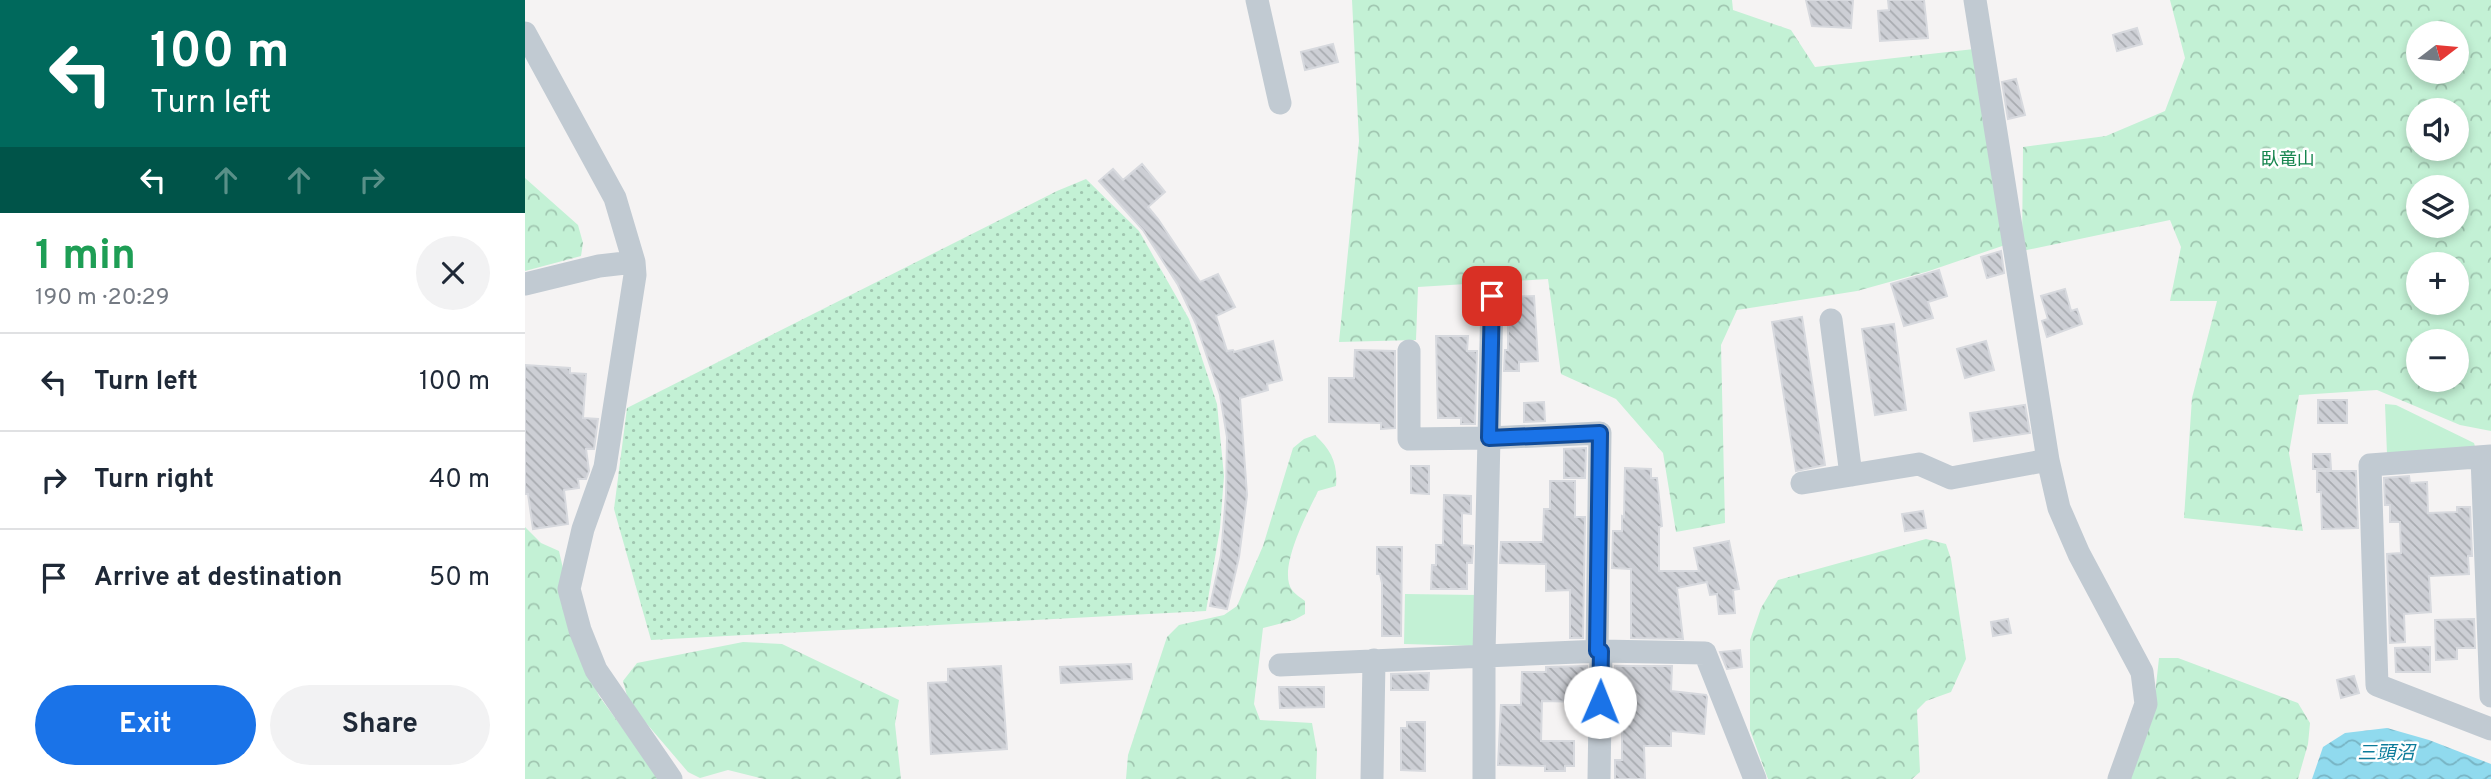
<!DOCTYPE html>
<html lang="en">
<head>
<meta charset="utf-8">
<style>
	:root { --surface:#fff; --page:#f2f2f3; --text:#1f2937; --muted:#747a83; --line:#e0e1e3; --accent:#1a73e8 }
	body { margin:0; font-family:Overpass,"Noto Sans JP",sans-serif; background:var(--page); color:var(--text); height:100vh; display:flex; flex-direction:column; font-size:26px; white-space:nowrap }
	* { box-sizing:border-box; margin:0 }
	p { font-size:23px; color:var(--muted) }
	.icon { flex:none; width:38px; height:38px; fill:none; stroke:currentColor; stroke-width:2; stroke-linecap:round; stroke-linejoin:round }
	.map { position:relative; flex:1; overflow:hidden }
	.details { display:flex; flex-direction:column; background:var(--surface); width:525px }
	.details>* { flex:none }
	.hud { background:#00695c; color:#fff; overflow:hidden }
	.needle { width:46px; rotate:74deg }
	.controls { position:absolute; left:1881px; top:21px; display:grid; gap:14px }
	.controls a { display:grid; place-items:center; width:63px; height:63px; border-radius:50%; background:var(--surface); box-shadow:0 4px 10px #0003; font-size:35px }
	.pin { position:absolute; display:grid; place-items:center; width:60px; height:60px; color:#fff; margin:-30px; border-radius:14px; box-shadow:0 4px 10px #0006 }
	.me { position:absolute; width:77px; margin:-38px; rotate:1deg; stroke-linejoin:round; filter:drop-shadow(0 0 5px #0008) }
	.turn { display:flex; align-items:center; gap:24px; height:147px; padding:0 35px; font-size:32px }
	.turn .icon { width:91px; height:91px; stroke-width:2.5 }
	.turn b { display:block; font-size:49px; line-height:60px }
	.lanes { display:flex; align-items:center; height:66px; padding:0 35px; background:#0003; justify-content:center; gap:35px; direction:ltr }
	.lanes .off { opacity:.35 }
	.round { display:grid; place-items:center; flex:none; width:74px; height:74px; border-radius:37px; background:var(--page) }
	.summary { display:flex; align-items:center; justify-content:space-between; height:119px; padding:0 35px }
	h1 { font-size:42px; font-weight:700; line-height:52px; color:#1e9e55 }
	.button { display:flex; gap:14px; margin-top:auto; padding:14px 35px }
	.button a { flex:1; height:80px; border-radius:42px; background:var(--accent); color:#fff; font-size:28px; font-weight:700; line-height:80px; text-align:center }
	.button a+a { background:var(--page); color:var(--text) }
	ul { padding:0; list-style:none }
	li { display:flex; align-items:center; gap:21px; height:98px; padding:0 35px; border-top:2px solid var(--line) }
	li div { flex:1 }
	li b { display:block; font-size:26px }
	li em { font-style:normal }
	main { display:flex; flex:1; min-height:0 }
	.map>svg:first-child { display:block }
	.grass { fill:url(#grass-dots) }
	.forest { fill:url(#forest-crowns); fill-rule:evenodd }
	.green { fill:#c3f1d5 }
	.water { fill:url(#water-waves) }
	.building { fill:url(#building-back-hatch); stroke:#d7d9de; stroke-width:2 }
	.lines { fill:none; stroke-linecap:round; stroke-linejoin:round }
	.minor { stroke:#c1cad2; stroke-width:23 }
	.route-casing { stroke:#114b97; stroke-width:18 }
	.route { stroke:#1a73e8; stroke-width:12 }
	.labels { text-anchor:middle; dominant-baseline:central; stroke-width:5; stroke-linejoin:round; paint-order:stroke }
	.park-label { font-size:18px; fill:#17864f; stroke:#fff }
	.water-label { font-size:19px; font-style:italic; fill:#0c7c9b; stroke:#fff }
</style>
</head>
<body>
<main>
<section class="details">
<div class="hud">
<div class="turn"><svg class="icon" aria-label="left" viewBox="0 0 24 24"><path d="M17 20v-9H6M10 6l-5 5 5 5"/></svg><div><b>100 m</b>Turn left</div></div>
<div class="lanes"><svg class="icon" aria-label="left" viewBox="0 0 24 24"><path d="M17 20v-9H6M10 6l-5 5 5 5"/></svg><svg class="icon off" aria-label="ahead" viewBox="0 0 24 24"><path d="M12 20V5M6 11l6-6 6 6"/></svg><svg class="icon off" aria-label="ahead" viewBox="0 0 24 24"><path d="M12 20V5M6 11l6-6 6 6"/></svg><svg class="icon off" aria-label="right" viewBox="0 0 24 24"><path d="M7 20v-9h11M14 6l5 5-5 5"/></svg></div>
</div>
<div class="summary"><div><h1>1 min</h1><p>190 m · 20:29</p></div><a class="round"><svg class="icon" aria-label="close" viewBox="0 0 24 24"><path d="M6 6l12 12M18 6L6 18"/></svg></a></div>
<ul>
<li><svg class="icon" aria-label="left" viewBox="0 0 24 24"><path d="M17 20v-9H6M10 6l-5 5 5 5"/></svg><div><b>Turn left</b></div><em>100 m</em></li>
<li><svg class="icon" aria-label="right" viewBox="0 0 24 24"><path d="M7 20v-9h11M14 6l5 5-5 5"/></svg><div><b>Turn right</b></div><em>40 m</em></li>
<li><svg class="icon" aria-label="arrive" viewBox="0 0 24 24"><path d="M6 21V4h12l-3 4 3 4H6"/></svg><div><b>Arrive at destination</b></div><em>50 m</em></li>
</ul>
<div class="button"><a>Exit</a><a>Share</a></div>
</section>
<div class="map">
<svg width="1966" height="779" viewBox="0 0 1966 779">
	<defs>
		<pattern id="grass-dots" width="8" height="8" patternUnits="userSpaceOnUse" patternTransform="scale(1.75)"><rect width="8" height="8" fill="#c3f1d5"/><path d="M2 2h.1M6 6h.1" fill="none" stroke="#a0c6b0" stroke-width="1.8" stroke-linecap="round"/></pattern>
		<pattern id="forest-crowns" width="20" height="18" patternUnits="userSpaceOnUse" patternTransform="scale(1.75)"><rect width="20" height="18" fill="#c3f1d5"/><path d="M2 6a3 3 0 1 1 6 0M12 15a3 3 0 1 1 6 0" fill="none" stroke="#a0c6b0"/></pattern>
		<pattern id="water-waves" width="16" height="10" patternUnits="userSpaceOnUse" patternTransform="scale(1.75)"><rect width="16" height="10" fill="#90daee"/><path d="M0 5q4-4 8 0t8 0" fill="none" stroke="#78b4c4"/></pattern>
		<pattern id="building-back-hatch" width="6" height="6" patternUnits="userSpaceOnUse" patternTransform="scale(1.75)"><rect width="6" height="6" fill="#cdcfd5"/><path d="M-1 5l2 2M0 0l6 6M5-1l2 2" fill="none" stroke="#a8abb0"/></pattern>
	</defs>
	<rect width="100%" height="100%" fill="#f5f3f3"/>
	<path class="grass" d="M 561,179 L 614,231 L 664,319 L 692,404 L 699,476 L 695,528 L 681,611 L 126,640 L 89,509 L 102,408 L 532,191 Z"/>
	<path class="forest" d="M 827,0 L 1207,0 L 1208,10 L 1266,30 L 1290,67 L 1458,48 L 1483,244 L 1404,271 L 1332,291 L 1212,310 L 1196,345 L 1200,523 L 1151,532 L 1138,453 L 1091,399 L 1036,374 L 1023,279 L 893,287 L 891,340 L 814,342 L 834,141 Z
		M 1645,0 L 1966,0 L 1966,431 L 1935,425 L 1852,390 L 1774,395 L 1764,453 L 1778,531 L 1659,518 L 1667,398 L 1692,301 L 1645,301 L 1656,247 L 1645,220 L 1497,251 L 1498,147 L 1581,136 L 1640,111 L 1660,58 ZM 1894,33 L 1932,33 L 1932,72 L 1894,72 ZM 1894,110 L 1932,110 L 1932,149 L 1894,149 ZM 1894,187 L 1932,187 L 1932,226 L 1894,226 ZM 1894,264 L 1932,264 L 1932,303 L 1894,303 ZM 1894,341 L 1932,341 L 1932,380 L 1894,380 Z
		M 0,178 L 53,225 L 58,243 L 56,256 L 0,271 Z
		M 790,435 C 806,450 813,463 811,486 L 793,491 C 783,512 752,569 767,590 C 770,594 776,598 780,601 L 780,614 L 769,620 L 738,628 L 729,704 L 735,720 L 787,723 L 792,751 L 791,779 L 601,779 L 603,755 L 642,637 L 654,625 L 699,615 L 712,606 L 738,546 L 768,448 L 779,439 Z
		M 0,527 L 16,543 L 34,551 L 39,573 L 47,634 L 74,696 L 135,779 L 0,779 Z
		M 1401,539 L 1421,544 L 1426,559 L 1441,659 L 1426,692 L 1401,701 L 1392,710 L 1395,772 L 1387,779 L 1243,779 L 1225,730 L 1225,640 L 1236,608 L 1253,580 Z
		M 218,642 L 257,644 L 374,700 L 370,724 L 376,779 L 239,779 L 203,770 L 175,778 L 163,772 L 104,703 L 98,681 L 112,663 Z
		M 1634,658 L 1653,658 L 1773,703 L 1785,723 L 1783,744 L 1773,779 L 1605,779 L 1629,704 Z"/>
	<path class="green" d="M 1860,404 L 1871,405 L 1949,443 L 1951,450 L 1862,454 Z
		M 880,594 L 952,595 L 951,646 L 879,644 Z"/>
	<path class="water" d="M 1862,728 L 1904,740 L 1966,764 L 1966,779 L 1787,779 L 1798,747 L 1820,733 Z"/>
	<path class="building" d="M 1281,0 L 1328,0 L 1326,28 L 1287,26 Z
		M 1363,0 L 1399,0 L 1403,38 L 1355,41 L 1353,11 L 1364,10 Z
		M 1612,28 L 1617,44 L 1592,51 L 1588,35 Z
		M 808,44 L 813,62 L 780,70 L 776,52 Z
		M 1491,79 L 1500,115 L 1483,119 L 1477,82 Z
		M 617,164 L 640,192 L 623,207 L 633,219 L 675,282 L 693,274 L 710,307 L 691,316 L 702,351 L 708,350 L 709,352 L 748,341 L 757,380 L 742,384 L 743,390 L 715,398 L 722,495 L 714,557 L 702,609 L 685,606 L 696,555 L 701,495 L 702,437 L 695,395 L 671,324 L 653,285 L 618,230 L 574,181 L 588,169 L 598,180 Z
		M 1476,251 L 1479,273 L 1462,278 L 1456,257 Z
		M 1414,270 L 1422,296 L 1403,302 L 1408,318 L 1379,326 L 1366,284 Z
		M 1540,289 L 1546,311 L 1552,309 L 1557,324 L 1522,337 L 1517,321 L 1523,319 L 1516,296 Z
		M 1009,296 L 1013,361 L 994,362 L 994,371 L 979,371 L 980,350 L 983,350 L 983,297 Z
		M 1277,317 L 1300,465 L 1271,471 L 1247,322 Z
		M 1369,324 L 1381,410 L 1350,415 L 1337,329 Z
		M 911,336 L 943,336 L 942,351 L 952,351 L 950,424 L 936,424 L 936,418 L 913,418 Z
		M 1461,341 L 1469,370 L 1440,378 L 1432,349 Z
		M 830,350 L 870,351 L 870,428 L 856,429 L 856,423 L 804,422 L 804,378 L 829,378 Z
		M 0,365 L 45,368 L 45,373 L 61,374 L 58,418 L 73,419 L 69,449 L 61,449 L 64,471 L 61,479 L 53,479 L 54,488 L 39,490 L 43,524 L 8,529 L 3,494 L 0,494 Z
		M 1793,400 L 1822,400 L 1822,423 L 1793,423 Z
		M 1019,402 L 1020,421 L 999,422 L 999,403 Z
		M 1500,405 L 1505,433 L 1449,441 L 1445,413 Z
		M 1061,448 L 1060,478 L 1039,478 L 1039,449 Z
		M 1788,454 L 1805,454 L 1806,469 L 1788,469 Z
		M 886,466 L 904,466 L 904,494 L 886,493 Z
		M 1100,468 L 1126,469 L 1126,478 L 1132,478 L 1137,526 L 1134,527 L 1134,571 L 1174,571 L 1169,548 L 1204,541 L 1214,589 L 1208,590 L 1210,613 L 1194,614 L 1192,594 L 1185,595 L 1182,582 L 1152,588 L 1158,639 L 1106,638 L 1106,569 L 1087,568 L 1088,531 L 1097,531 L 1097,516 L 1099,517 Z
		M 1792,471 L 1831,471 L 1833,528 L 1797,529 L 1796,492 L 1792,492 Z
		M 1884,476 L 1885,483 L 1902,482 L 1903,513 L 1932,512 L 1932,507 L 1945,507 L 1947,556 L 1943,556 L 1944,574 L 1904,576 L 1906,612 L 1879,614 L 1880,642 L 1865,643 L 1862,554 L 1876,553 L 1875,522 L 1865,522 L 1865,505 L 1860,505 L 1859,478 Z
		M 1025,481 L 1050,481 L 1050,517 L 1060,517 L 1058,638 L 1045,638 L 1045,590 L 1021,591 L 1021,564 L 975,563 L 976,542 L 1018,542 L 1019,509 L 1025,509 Z
		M 919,495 L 946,496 L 946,514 L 937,513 L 937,545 L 948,546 L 947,563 L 942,563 L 942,589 L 906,589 L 907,565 L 911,565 L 911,545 L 918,545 Z
		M 1398,511 L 1401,528 L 1380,531 L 1377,514 Z
		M 852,547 L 877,547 L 876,636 L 857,636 L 857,583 L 855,574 L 852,574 Z
		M 1483,619 L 1486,633 L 1468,636 L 1466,622 Z
		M 1949,619 L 1950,648 L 1932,648 L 1932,659 L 1911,660 L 1910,620 Z
		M 1905,647 L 1905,672 L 1871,672 L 1870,648 Z
		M 1215,650 L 1217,667 L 1202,669 L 1195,652 Z
		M 606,664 L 607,679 L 536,683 L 535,667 Z
		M 476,666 L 482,749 L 406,754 L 403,683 L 423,682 L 423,669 Z
		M 1062,666 L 1061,702 L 1017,701 L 1016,741 L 1049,741 L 1049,766 L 1040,766 L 1040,771 L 1020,771 L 1020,766 L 973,765 L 976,705 L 996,705 L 997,672 L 1021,672 L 1021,667 Z
		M 1090,666 L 1147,666 L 1146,691 L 1181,695 L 1182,697 L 1179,734 L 1146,731 L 1146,746 L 1119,746 L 1120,779 L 1090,779 L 1090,760 L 1097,760 L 1097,702 L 1089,702 Z
		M 904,673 L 903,690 L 866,690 L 866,674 Z
		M 1829,676 L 1834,693 L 1816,698 L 1812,680 Z
		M 754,687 L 799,687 L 799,707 L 755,708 Z
		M 882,722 L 900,722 L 900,771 L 876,770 L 876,728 L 882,728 Z"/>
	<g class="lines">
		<path class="minor" d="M 732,0 L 755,103
			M 1450,0 L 1523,460 L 1534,508 L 1554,554 L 1617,672 L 1621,704 L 1594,779
			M 0,33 L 90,198 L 109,262 L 110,275 L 80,467 L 58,529 L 44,589 L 55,630 L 71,670 L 146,779
			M 0,284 L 74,266 L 109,262
			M 967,296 L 964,438 L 1075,433 L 1072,651
			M 1306,320 L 1326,475
			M 884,351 L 884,439 L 964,438 L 959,654 L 959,779
			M 1966,456 L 1845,465 L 1852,685 L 1966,729
			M 1957,457 L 1966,696
			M 1277,483 L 1394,464 L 1426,478 L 1523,460
			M 755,665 L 1076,651 L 1180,653 L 1230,779
			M 847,779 L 849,660
			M 1074,779 L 1076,651"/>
	</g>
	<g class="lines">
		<g class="route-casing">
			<path id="route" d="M 967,296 L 964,438 L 1075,433 L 1072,651 L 1076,651 L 1075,702"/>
		</g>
		<use href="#route" class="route"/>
	</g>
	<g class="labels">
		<g class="park-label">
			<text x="1763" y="160">臥竜山</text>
		</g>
		<g class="water-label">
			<text x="1861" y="754">三頭沼</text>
		</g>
	</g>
</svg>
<div class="controls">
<a><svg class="needle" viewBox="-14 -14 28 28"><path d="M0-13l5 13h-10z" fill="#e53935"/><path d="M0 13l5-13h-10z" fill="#747a83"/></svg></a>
<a><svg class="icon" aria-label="sound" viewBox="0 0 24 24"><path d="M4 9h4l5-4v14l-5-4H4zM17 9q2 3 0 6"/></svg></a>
<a><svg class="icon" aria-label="layers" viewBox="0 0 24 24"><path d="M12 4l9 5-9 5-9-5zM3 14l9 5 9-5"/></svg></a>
<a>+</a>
<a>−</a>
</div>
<div class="pin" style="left:967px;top:296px;background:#d93025"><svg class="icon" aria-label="arrive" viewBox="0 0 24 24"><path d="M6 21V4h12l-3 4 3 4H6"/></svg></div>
<svg class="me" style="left:1075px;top:702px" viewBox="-20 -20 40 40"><circle r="19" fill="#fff"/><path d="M0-13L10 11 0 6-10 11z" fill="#1a73e8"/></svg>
</div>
</main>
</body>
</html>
